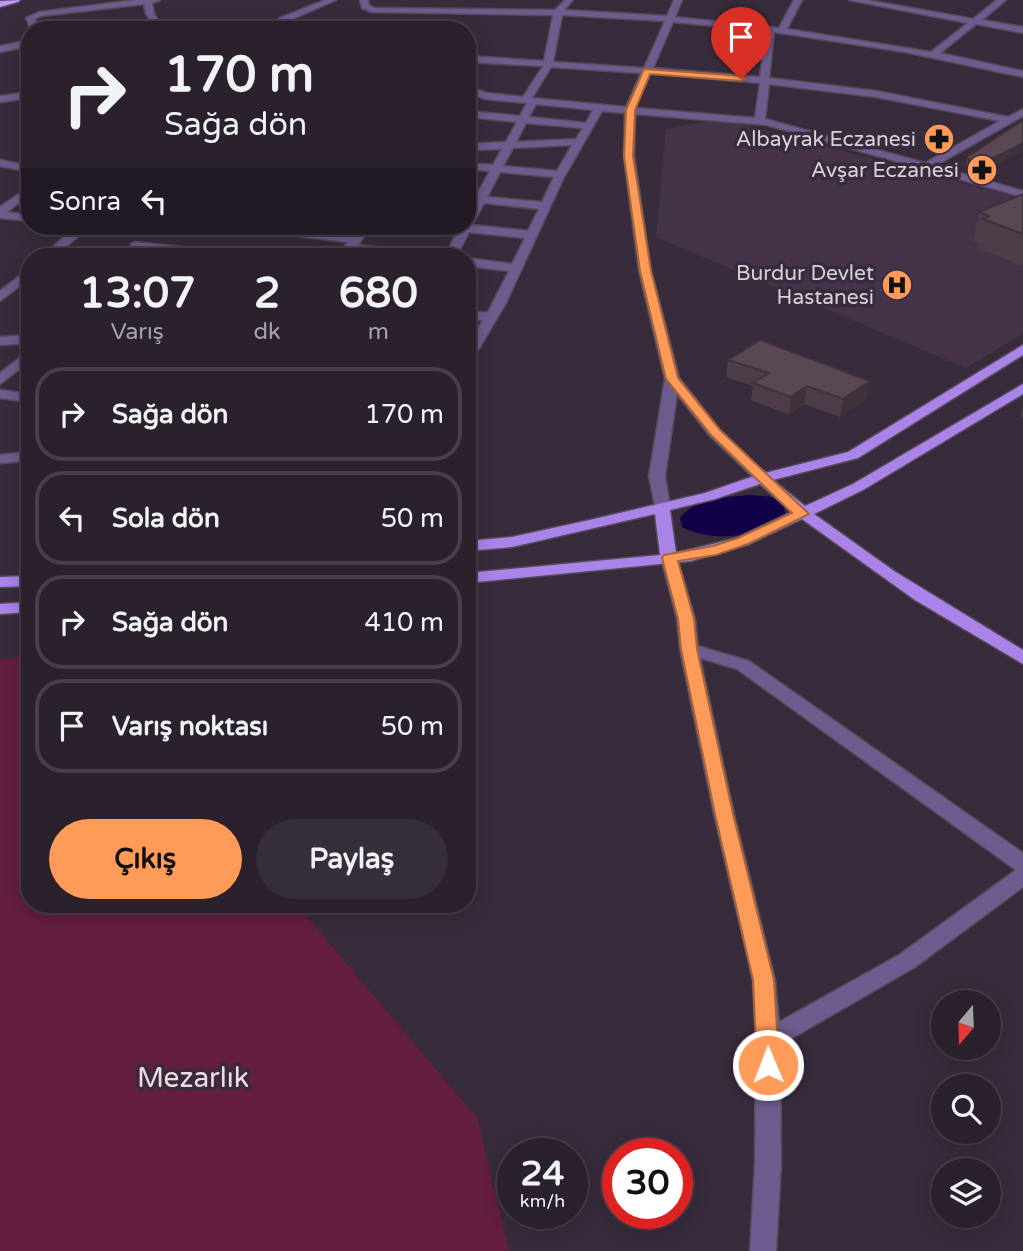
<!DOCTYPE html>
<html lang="tr">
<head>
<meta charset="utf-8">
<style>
	:root { --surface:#2a212d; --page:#362e39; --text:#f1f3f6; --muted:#a5a3aa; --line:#463e49; --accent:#ff9b59 }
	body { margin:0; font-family:"Varela Round",sans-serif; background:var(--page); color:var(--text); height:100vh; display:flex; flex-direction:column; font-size:26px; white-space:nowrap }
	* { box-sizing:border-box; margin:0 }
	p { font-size:23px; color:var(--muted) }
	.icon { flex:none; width:38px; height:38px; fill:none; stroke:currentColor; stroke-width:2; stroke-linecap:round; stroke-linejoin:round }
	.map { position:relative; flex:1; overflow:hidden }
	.sheet { position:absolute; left:21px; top:248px; width:455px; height:665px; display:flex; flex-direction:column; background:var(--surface); border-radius:28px; box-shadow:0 4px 18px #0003,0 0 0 2px var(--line) }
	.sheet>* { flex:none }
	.top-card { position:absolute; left:21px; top:21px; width:455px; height:214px; border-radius:28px; box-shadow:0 4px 18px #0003,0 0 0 2px var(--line); background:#2a212d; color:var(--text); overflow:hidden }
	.needle { width:46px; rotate:199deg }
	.controls { position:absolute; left:931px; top:990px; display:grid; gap:14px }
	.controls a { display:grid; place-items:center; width:70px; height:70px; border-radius:50%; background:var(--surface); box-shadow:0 4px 18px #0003,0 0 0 2px var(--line); font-size:35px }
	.speed { position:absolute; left:497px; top:1138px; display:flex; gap:14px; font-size:35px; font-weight:700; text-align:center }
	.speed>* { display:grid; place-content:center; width:91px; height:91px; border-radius:50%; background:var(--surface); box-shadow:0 4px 18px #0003,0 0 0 2px var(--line); line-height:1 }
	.speed small { font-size:18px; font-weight:400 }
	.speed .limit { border:10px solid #d22; background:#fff; color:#111 }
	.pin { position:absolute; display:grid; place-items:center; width:60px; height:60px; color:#fff; margin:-72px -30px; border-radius:50% 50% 50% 0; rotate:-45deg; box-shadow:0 0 7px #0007 }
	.pin .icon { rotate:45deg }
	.me { position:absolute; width:77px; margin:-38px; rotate:359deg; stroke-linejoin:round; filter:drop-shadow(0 0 5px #0008) }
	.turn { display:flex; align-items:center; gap:24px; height:147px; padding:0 28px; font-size:32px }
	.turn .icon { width:91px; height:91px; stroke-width:2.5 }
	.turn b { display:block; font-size:49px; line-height:60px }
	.then { display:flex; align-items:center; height:66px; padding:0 28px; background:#0003; gap:14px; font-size:26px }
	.eta { display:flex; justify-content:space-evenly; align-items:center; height:119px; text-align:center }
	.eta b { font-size:42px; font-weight:700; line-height:49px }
	.action { display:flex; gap:14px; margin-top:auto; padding:14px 28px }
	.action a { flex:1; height:80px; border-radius:42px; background:var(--accent); color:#111; font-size:28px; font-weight:700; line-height:80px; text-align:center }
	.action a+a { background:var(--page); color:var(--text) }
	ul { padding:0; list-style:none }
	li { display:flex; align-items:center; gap:21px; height:94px; margin:0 14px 10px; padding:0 14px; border:4px solid var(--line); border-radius:28px }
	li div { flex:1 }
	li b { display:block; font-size:26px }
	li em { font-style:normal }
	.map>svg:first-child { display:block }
	.built { fill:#453449 }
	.green { fill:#641e3e }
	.water { fill:#130147 }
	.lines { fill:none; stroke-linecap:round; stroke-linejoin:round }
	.minor-casing { stroke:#554a59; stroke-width:3 }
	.major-casing { stroke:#554a59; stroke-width:3 }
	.highway-casing { stroke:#554a59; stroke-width:3 }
	.minor { fill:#6d5c8d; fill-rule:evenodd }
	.major { fill:#a983e8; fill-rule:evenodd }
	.highway { fill:#bd99fa; fill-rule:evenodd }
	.wall { fill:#4d3d48 }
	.shaded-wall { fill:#3f323b }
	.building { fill:#5a4754; stroke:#3f323b; stroke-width:2 }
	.route { fill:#ff9b59; stroke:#a6653a; stroke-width:2 }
	.labels { text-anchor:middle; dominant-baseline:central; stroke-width:7; stroke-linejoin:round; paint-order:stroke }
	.far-poi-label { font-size:21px; fill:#d8d0db; stroke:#382c3c; text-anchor:end }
	.near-park-label { font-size:28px; fill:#f3dae2; stroke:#382c3c }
</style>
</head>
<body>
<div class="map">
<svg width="1023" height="1251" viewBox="0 0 1023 1251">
	<rect width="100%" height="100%" fill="#382c3c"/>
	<path class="built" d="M 707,121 L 750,126 L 1023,199 L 1023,334 L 966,368 L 656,237 L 666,129 Z"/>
	<path class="green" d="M 30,655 L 30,905 L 297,905 L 477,1118 L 509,1251 L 0,1251 L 0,660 Z"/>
	<path class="water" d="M 752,495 L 772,497 L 784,503 L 785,515 C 759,538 713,543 682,527 L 680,518 C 695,497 729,497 752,495 Z"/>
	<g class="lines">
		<g class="minor-casing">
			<path id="minor" d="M 136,0 L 160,0 L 152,3 L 154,14 L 165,30 L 157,30 L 146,14 L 144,4 L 41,16 L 35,19 L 39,30 L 31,30 L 26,18 L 39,12 Z
				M 325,0 L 336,0 L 286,22 L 276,30 L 267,30 L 280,18 Z
				M 360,0 L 368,0 L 369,5 L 374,8 L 555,10 L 565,0 L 573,0 L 564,10 L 667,16 L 674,0 L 682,0 L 675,17 L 779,28 L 794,0 L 802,0 L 787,29 L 931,52 L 968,23 L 849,0 L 867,0 L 973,19 L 997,0 L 1006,0 L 982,20 L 1023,27 L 1023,33 L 976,24 L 940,53 L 1023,71 L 1023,77 L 905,52 L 774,32 L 769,78 L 876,91 L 1008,117 L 1023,109 L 1023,116 L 935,166 L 1023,191 L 1023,197 L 767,125 L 635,114 L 634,156 L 651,271 L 679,378 L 720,430 L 770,478 L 762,483 L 757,481 L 710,436 L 677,394 L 665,476 L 670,508 L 668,511 L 656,511 L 649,476 L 665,379 L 639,271 L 624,156 L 625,113 L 602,111 L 563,179 L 506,303 L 474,357 L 467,361 L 467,346 L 483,320 L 467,321 L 467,313 L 488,312 L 509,271 L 467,266 L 467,258 L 512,264 L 525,238 L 469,232 L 456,257 L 444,257 L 458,231 L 439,226 L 467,226 L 467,213 L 473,203 L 467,201 L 467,197 L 476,196 L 490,171 L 467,169 L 467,163 L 493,165 L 502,149 L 467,150 L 467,144 L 506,142 L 517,122 L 467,117 L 467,111 L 520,116 L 527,103 L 485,99 L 467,92 L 467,86 L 487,93 L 523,97 L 543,66 L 467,62 L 467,56 L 544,61 L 553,15 L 372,12 L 362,8 ZM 562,15 L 665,21 L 644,68 L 553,62 ZM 673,22 L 766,31 L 760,77 L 653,68 ZM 551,67 L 641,73 L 626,107 L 532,98 ZM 650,73 L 760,83 L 755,118 L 635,108 ZM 769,84 L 876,97 L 1000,121 L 925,163 L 765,119 ZM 536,104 L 593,110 L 586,123 L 529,117 ZM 526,123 L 583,128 L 576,139 L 516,142 ZM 572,145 L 557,171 L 503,166 L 513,148 ZM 500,172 L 554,177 L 542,202 L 487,197 ZM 484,203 L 539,209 L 528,231 L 472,225 Z
				M 431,22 L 434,23 L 438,30 L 430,30 L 427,25 Z
				M 30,40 L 30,46 L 0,52 L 0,46 Z
				M 30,92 L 30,98 L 0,102 L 0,96 Z
				M 0,160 L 30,166 L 30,172 L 0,166 Z
				M 30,186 L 30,194 L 7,212 L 30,215 L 30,221 L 0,218 L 0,207 Z
				M 77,226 L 90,226 L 54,257 L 41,257 Z
				M 99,226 L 134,226 L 157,231 L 151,234 L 105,229 Z
				M 230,226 L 266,226 L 353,235 L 360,226 L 372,226 L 358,245 L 426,253 L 432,257 L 401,257 L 353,251 L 349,257 L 337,257 L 348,242 L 236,229 Z
				M 135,242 L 235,253 L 241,257 L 205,257 L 131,248 L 131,244 Z
				M 30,268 L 30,278 L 0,301 L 0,291 Z
				M 30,335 L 30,343 L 0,345 L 0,337 Z
				M 30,350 L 30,361 L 0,384 L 0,373 Z
				M 0,390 L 30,394 L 30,402 L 0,398 Z
				M 30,452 L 30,461 L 0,463 L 0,455 Z
				M 669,553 L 677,558 L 695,619 L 698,646 L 749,661 L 1023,853 L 1023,887 L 915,967 L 780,1045 L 781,1164 L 776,1251 L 750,1251 L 755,1164 L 756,1040 L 753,980 L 714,814 L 680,649 L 677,619 L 661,558 ZM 700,658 L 737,669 L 1016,870 L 899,955 L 779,1022 L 775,980 L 734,814 Z"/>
		</g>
		<g class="major-casing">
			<path id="major" d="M 1023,345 L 1023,355 L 858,458 L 773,480 L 805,506 L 853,484 L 1023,384 L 1023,394 L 863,490 L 814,514 L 894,571 L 1023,650 L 1023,664 L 915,600 L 802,519 L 749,544 L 691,561 L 467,583 L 467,573 L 660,555 L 655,514 L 512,547 L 467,551 L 467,541 L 512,537 L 594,519 L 705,493 L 757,475 L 848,452 ZM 760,484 L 792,512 L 737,538 L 676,553 L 670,510 L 715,499 Z
				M 30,576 L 30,586 L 0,587 L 0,577 Z
				M 30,602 L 30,612 L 0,614 L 0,604 Z"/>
		</g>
		<g class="highway-casing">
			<path id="highway" d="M 20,0 L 18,2 L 0,7 L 0,1 Z"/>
		</g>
		<use href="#minor" class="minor"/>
		<use href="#major" class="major"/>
		<use href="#highway" class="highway"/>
	</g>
	<path class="wall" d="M 1023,120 L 977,175 L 970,173 L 966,165 L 967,157 Z
		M 1023,194 L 1023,266 L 977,248 L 978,243 L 973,241 L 979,212 Z
		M 728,360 L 870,381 L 867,398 L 840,417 L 804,404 L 789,415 L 751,400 L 753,386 L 726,377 Z
		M 1023,408 L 1023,418 L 1020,416 L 1022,409 Z"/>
	<path class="shaded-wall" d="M 1023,143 L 1023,151 L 977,175 L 978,166 Z
		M 870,381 L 867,398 L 840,417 L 843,399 Z
		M 807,386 L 804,404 L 789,415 L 791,397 Z"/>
	<path class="building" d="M 1023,120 L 1023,143 L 978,166 L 972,165 L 967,157 Z
		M 1023,194 L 1023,234 L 983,219 L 989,216 L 979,212 Z
		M 760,340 L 870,381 L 843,399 L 807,386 L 791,397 L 753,383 L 769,373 L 728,360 Z"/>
	<path class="route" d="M 644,69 L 741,76 L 745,79 L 741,81 L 650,74 L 635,110 L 633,156 L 651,271 L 678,378 L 720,430 L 809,514 L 748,544 L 716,555 L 678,561 L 694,619 L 697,649 L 733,814 L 774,980 L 779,1065 L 776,1072 L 768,1075 L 761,1072 L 757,1065 L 753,980 L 715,814 L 681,649 L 678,619 L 662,558 L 664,555 L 713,546 L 738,538 L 792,513 L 711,435 L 666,379 L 640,271 L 624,156 L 626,110 Z"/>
	<defs>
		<g id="pharmacy-disc" transform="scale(1.575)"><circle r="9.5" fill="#ff9b59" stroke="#382c3c"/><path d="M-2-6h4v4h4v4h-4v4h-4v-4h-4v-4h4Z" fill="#111"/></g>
		<g id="hospital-disc" transform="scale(1.575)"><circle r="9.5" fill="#ff9b59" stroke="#382c3c"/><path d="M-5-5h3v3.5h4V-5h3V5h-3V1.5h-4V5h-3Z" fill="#111"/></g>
	</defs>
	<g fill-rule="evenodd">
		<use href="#pharmacy-disc" x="939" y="139"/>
		<use href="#pharmacy-disc" x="982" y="170"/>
		<use href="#hospital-disc" x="897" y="285"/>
	</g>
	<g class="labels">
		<g class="far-poi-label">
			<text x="916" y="139">Albayrak Eczanesi</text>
			<text x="959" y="170">Avşar Eczanesi</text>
			<text x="874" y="273">Burdur Devlet<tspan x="874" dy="24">Hastanesi</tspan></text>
		</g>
		<g class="near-park-label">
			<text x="193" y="1078">Mezarlık</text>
		</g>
	</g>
</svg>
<div class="controls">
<a><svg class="needle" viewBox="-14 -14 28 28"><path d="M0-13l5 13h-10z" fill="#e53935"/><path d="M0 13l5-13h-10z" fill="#a5a3aa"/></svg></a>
<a><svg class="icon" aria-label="search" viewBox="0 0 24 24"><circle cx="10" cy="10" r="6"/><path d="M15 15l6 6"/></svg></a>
<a><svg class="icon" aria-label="layers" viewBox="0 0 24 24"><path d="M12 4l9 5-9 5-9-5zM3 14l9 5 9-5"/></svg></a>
</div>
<div class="speed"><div>24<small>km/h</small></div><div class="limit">30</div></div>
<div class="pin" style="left:741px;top:79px;background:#d93025"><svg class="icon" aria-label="arrive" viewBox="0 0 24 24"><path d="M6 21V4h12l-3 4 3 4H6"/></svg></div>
<svg class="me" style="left:768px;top:1065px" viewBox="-20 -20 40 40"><circle r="17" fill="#ff9b59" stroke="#fff" stroke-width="3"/><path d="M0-11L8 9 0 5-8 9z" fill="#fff"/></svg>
<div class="top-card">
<div class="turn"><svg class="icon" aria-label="right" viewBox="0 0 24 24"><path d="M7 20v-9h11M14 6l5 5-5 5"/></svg><div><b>170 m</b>Sağa dön</div></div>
<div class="then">Sonra<svg class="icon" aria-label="left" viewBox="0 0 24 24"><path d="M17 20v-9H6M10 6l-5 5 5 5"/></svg></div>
</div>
<section class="sheet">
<div class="eta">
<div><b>13:07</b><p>Varış</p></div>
<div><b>2</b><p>dk</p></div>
<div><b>680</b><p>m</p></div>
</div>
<ul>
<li><svg class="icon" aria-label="right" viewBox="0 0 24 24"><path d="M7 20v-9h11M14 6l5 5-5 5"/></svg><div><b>Sağa dön</b></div><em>170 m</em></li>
<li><svg class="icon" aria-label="left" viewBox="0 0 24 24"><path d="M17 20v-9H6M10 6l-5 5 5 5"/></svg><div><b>Sola dön</b></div><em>50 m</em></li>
<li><svg class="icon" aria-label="right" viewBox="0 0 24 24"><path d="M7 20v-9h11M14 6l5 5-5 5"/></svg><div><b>Sağa dön</b></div><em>410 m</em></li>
<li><svg class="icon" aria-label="arrive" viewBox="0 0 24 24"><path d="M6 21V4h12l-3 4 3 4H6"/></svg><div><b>Varış noktası</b></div><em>50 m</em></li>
</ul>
<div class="action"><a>Çıkış</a><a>Paylaş</a></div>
</section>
</div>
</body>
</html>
